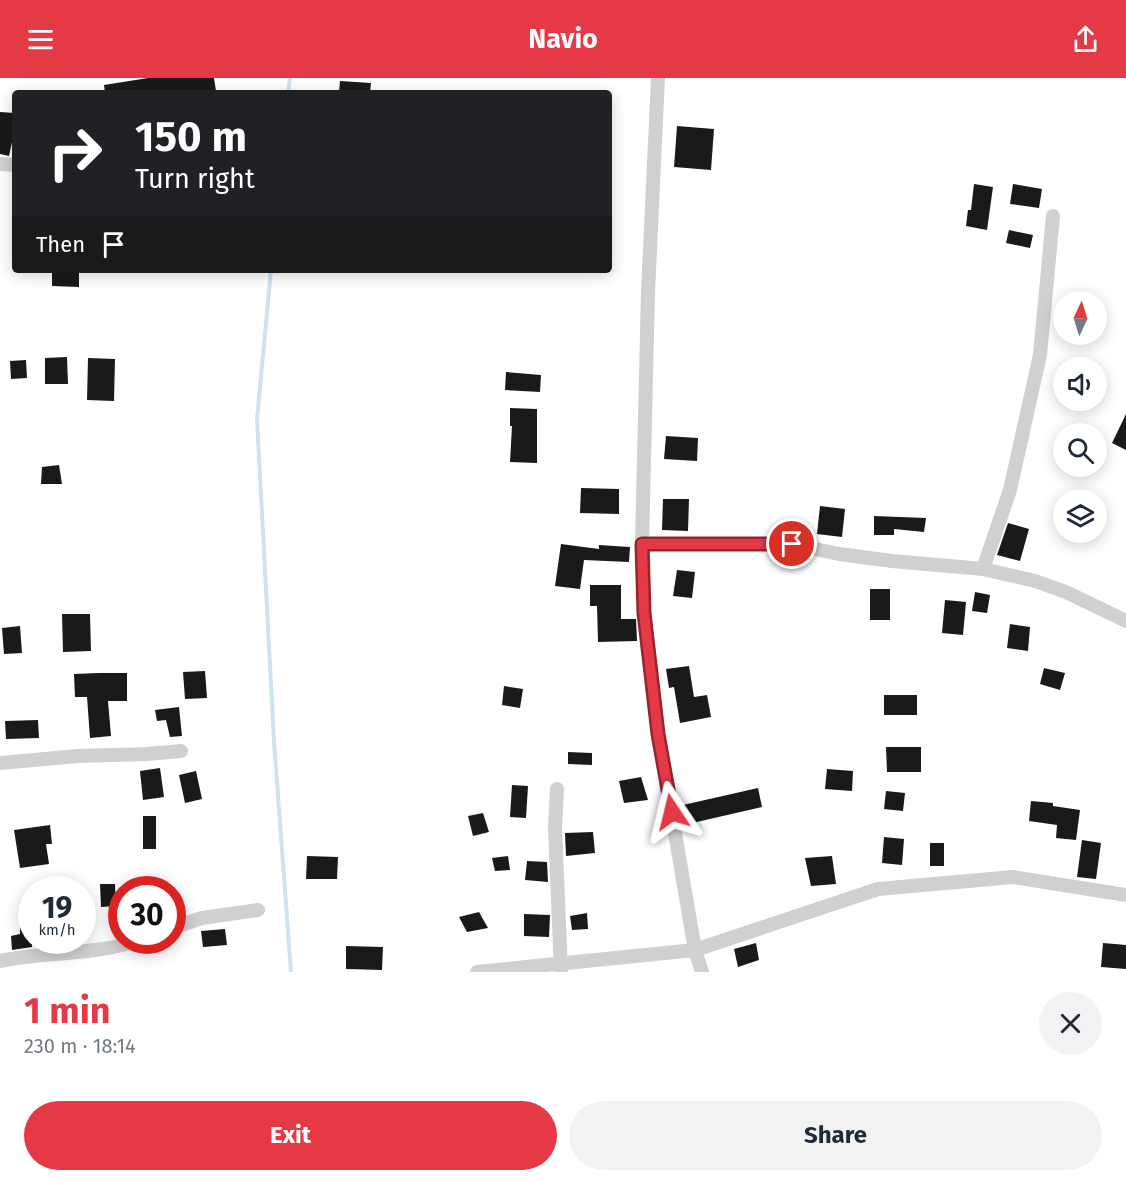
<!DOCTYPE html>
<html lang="en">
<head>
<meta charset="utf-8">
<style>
	:root { --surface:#fff; --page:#f2f2f3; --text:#1f2937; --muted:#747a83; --accent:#e63946 }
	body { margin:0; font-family:"Fira Sans",sans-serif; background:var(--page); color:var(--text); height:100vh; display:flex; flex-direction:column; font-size:22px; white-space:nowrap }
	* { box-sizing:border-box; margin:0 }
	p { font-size:20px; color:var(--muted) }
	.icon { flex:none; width:33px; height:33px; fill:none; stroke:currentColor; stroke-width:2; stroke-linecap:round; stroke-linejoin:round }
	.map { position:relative; height:894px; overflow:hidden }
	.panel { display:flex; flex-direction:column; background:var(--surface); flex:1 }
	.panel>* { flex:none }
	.banner { position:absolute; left:12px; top:12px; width:600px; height:183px; border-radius:6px; box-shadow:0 3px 15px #0003; background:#202124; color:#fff; overflow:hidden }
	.needle { width:39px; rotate:4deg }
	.controls { position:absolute; left:1053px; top:213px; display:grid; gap:12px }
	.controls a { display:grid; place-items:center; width:54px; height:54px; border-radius:50%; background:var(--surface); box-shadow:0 3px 15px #0003; font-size:30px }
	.speed { position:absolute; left:18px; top:798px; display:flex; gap:12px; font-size:30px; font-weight:700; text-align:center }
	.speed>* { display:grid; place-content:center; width:78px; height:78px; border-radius:50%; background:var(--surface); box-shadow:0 3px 15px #0003; line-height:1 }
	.speed small { font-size:15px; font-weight:400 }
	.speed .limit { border:9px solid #d22; background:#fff; color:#111 }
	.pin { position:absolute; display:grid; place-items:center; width:51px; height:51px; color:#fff; margin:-26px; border:3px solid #fff; border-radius:50%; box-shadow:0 2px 6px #0007 }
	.me { position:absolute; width:66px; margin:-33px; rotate:350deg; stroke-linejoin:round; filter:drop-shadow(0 0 4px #0008) }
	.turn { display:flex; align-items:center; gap:21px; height:126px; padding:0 24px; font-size:27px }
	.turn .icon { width:78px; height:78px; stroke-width:2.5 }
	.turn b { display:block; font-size:42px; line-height:51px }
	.then { display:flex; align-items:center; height:57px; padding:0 24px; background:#0003; gap:12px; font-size:22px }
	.round { display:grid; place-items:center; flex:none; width:63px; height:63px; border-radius:32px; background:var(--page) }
	.summary { display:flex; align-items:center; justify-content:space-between; height:102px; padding:0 24px }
	h1 { font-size:36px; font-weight:700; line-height:45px; color:var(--accent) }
	.action { display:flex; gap:12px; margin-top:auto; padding:12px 24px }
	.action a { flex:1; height:69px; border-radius:36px; background:var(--accent); color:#fff; font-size:24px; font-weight:700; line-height:69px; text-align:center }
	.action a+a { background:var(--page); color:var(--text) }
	header { display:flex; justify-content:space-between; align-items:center; height:78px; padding:0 24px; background:var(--accent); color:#fff; font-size:27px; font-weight:700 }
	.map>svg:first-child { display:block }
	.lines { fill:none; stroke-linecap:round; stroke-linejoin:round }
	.stream { stroke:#cfe2ee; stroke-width:4 }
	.building { fill:#1a1a1a }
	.minor { stroke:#d0d0d0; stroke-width:14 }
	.route-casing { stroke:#96252e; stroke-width:15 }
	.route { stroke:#e63946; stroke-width:10 }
</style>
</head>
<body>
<header><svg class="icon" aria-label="menu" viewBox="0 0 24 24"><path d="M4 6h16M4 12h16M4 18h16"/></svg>Navio<svg class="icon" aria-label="share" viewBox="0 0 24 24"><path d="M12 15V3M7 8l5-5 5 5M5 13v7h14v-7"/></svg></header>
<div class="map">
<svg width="1126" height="894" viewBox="0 0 1126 894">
	<rect width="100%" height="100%" fill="#fff"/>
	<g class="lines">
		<path class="stream" d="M 288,15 L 290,0
			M 271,192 L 257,341 L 274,663 L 291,894"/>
	</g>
	<path class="building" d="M 148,0 L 214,0 L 216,13 L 203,15 L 105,15 L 104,7 Z
		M 340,3 L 371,5 L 370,15 L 339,15 Z
		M 0,34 L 15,35 L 15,50 L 9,78 L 0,76 Z
		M 677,48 L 714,51 L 711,92 L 674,89 Z
		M 974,106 L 993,109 L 987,152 L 966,148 L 968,132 L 971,132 Z
		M 1013,106 L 1042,111 L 1039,130 L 1010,126 Z
		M 1009,152 L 1033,157 L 1030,170 L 1006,165 Z
		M 52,192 L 79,192 L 79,209 L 52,208 Z
		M 67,279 L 68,306 L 45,306 L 45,280 Z
		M 88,280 L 115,281 L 114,323 L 87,322 Z
		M 26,282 L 27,300 L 11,301 L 10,283 Z
		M 506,294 L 541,297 L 540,314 L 505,312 Z
		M 510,330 L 537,331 L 537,385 L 510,384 L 512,348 L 510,348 Z
		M 1126,336 L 1126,372 L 1112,365 Z
		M 666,358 L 698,360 L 697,383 L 664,381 Z
		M 59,387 L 62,406 L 41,406 L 42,389 Z
		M 581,410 L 619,411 L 619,436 L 580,435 Z
		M 663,421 L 689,421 L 688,453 L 662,452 Z
		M 820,428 L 845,431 L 842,459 L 817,456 Z
		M 874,438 L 926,440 L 924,454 L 894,451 L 894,457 L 874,457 Z
		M 1008,445 L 1029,451 L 1020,483 L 997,477 Z
		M 561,466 L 599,471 L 599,467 L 630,469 L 629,484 L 584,482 L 580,511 L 555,508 Z
		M 677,492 L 695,494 L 692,520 L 673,518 Z
		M 590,507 L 621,507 L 621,541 L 636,541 L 637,563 L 598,564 L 597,528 L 590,528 Z
		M 870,511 L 890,511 L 890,542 L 870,542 Z
		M 975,514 L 990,517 L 987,535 L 972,533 Z
		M 945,522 L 966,524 L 963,557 L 942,555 Z
		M 62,536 L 90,536 L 91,573 L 63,574 Z
		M 1010,546 L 1030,549 L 1028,573 L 1007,570 Z
		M 20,548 L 22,575 L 4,576 L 2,550 Z
		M 689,588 L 694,619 L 707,617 L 711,639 L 680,645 L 674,609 L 669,610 L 666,591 Z
		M 1044,590 L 1065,595 L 1060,612 L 1040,606 Z
		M 205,593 L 207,620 L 185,621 L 183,594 Z
		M 99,595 L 127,595 L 127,623 L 108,623 L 111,658 L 90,660 L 87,619 L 75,619 L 74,596 Z
		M 504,608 L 523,611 L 520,630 L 502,627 Z
		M 884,617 L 917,617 L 917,637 L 884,637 Z
		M 179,629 L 182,658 L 170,659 L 166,642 L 157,643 L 155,632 Z
		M 38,642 L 39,660 L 6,661 L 5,643 Z
		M 886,669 L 921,669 L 921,694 L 887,694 Z
		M 568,674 L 592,675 L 592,687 L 568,686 Z
		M 160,690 L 164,719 L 143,722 L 140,693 Z
		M 827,691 L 853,693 L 852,713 L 825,711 Z
		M 196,693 L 202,721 L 185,725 L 179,697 Z
		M 641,699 L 648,722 L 624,725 L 619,703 Z
		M 512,707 L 528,708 L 526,740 L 510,739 Z
		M 758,710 L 762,729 L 688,746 L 683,727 Z
		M 886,713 L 905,715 L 903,733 L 884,731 Z
		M 1031,723 L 1053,725 L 1053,728 L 1080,732 L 1076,762 L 1056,760 L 1057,747 L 1029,743 Z
		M 483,735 L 489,754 L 473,758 L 468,738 Z
		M 143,738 L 156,738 L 156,771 L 143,771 Z
		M 50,747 L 52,766 L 46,766 L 49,786 L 20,790 L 14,752 Z
		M 593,754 L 595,775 L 566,778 L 565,755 Z
		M 884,759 L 904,761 L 902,787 L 882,785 Z
		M 1082,762 L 1101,765 L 1096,801 L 1077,799 Z
		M 930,765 L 944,765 L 944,788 L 930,788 Z
		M 307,778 L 338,779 L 337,801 L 306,801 Z
		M 508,778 L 510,792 L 495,793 L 492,780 Z
		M 832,778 L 836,806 L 811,808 L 805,780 Z
		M 527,783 L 547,784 L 548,804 L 525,802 Z
		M 100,806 L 115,806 L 116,828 L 101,829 Z
		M 20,824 L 32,824 L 32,869 L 12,872 L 11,858 L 20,856 Z
		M 479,834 L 488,850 L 467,854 L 459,839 Z
		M 587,835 L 588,851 L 572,852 L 570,838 Z
		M 524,836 L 550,837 L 549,859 L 524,858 Z
		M 225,851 L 227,867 L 203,869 L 201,853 Z
		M 756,865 L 759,882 L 738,889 L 734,871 Z
		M 1103,865 L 1126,867 L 1126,891 L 1101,889 Z
		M 346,868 L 383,869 L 382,892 L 346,891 Z"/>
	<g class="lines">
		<path class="minor" d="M 658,0 L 648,214 L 642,466 L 644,535 L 658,656 L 695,872 L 702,894
			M 0,86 L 15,87
			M 642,466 L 792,466 L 839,476 L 892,483 L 983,491 L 1035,503 L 1066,514 L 1126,543
			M 983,491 L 1010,412 L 1040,277 L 1053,138
			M 0,685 L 78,678 L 146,676 L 181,673
			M 557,711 L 555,750 L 561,894
			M 172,850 L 202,840 L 258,832
			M 0,883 C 46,873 94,878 139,862
			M 477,894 L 695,872 L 878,811 L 1013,799 L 1126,817"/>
	</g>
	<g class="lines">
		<g class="route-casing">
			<path id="route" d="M 672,734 L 658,656 L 644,535 L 642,466 L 792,466"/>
		</g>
		<use href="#route" class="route"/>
	</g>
</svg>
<div class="controls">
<a><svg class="needle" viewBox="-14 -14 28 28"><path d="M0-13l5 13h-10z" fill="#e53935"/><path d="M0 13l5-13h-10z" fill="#747a83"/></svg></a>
<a><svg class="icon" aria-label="sound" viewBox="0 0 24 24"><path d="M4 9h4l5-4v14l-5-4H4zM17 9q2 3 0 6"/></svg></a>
<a><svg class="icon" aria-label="search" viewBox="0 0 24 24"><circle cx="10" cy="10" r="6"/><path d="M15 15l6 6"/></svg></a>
<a><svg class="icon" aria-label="layers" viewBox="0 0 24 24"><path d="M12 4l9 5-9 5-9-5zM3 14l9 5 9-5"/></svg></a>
</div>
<div class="speed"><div>19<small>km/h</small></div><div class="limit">30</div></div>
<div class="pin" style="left:792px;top:466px;background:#d93025"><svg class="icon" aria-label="arrive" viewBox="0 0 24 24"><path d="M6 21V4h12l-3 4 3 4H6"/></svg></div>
<svg class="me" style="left:672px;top:734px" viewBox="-20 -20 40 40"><path d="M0-17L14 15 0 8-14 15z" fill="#e63946" stroke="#fff" stroke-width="4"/></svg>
<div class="banner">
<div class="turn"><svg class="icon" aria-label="right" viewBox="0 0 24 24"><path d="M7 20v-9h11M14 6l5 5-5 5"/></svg><div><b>150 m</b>Turn right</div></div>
<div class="then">Then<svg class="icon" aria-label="arrive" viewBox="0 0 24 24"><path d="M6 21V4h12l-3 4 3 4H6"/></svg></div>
</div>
</div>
<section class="panel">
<div class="summary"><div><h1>1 min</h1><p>230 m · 18:14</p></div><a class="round"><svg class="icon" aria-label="close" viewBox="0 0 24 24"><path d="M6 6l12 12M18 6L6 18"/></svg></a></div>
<div class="action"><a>Exit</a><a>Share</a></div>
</section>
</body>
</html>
